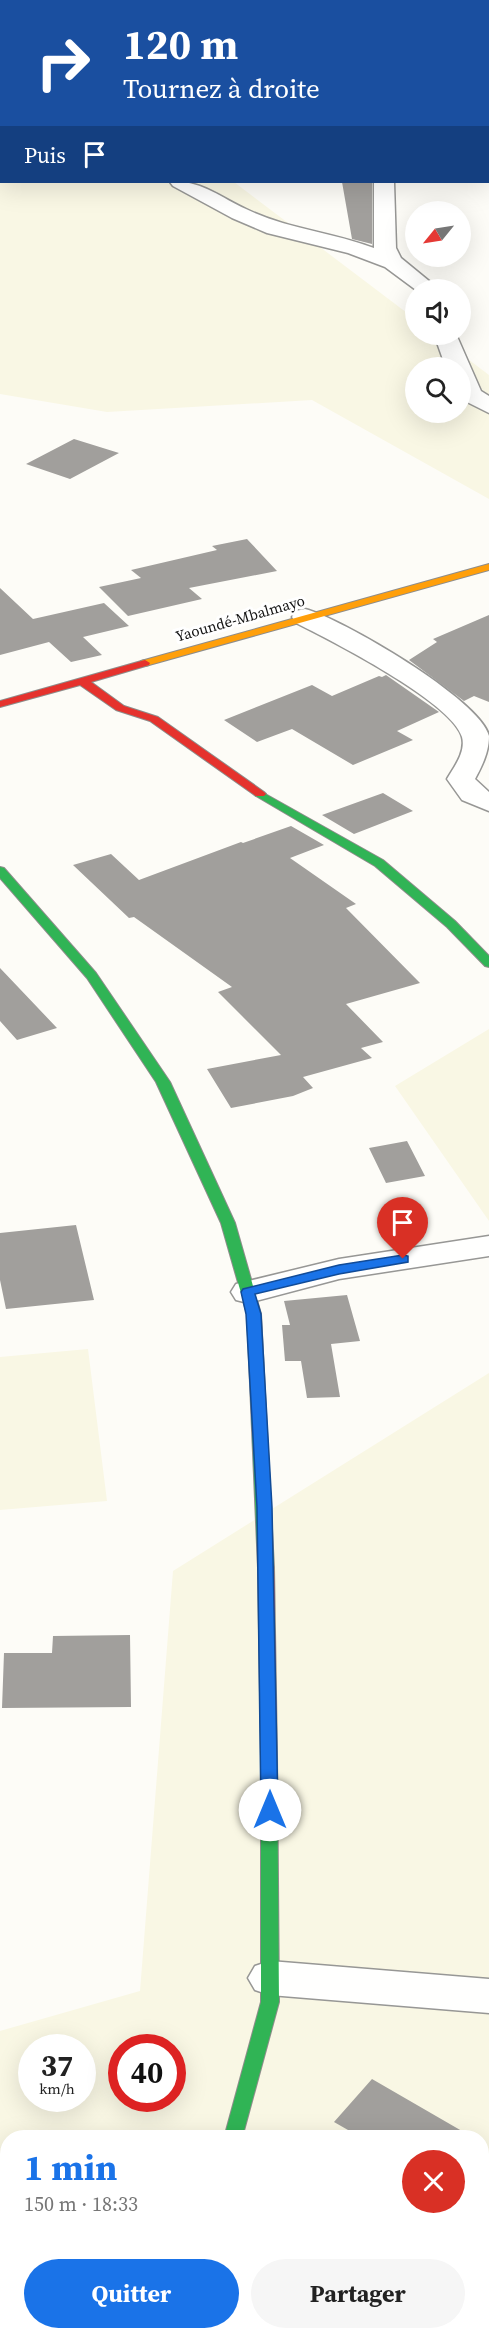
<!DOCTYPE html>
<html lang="fr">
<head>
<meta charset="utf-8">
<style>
	:root { --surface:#fff; --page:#f6f6f6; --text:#222; --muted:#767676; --accent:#1a73e8 }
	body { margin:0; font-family:"Source Serif 4",serif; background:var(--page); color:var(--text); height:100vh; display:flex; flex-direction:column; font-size:22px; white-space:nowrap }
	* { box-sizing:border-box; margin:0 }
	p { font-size:20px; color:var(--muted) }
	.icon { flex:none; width:33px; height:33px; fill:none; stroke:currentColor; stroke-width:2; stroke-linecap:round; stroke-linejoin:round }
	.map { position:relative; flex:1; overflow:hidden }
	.panel { position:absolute; left:0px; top:2130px; width:489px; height:210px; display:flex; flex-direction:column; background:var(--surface); border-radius:24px 24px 0 0; box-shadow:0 6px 24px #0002 }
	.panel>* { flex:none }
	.guide { position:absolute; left:0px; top:0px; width:489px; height:183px; box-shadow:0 6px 24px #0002; background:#1a4fa0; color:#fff; overflow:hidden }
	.needle { width:39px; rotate:240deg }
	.buttons { position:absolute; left:405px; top:201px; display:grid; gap:12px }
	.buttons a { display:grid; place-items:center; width:66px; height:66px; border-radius:50%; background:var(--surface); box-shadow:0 6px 24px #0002; font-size:30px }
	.speed { position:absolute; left:18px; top:2034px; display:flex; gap:12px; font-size:30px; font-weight:700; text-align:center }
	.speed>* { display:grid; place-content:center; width:78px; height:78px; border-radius:50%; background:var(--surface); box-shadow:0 6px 24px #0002; line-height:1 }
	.speed small { font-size:15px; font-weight:400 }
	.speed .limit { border:9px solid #d22; background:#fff; color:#111 }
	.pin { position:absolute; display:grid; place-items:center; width:51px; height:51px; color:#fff; margin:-62px -26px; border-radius:50% 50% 50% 0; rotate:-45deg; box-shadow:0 0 6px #0007 }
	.pin .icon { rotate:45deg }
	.me { position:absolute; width:66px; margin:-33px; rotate:0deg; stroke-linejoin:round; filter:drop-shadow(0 0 4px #0008) }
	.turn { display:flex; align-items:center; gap:21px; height:126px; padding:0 24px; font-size:27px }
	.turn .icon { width:78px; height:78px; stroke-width:2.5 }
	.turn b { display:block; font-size:42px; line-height:51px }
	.then { display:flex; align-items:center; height:57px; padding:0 24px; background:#0003; gap:12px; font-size:22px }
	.round { display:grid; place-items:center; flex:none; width:63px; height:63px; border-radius:32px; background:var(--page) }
	.head { display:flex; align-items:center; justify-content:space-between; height:102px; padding:0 24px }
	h1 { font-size:36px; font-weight:700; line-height:45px; color:var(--accent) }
	.cta { display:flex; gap:12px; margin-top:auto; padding:12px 24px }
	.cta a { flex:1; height:69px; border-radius:36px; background:var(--accent); color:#fff; font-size:24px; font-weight:700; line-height:69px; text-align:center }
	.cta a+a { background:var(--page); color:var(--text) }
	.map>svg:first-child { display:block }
	.farmland { fill:#f9f7e4; fill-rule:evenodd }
	.building { fill:#a19f9c }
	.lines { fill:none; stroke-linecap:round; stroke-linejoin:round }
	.street-casing { stroke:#979795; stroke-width:3 }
	.fast-casing { stroke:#8e8d8b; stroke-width:2 }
	.slow-casing { stroke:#8e8d8b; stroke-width:2 }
	.jam-casing { stroke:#8e8d8b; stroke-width:2 }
	.street { fill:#fffffe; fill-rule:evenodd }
	.fast { fill:#30b455; fill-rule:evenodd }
	.slow { fill:#ff9f0a; fill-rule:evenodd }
	.jam { fill:#e5322d; fill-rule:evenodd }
	.route { fill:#1a73e8; stroke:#114b97; stroke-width:1.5 }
	.labels { text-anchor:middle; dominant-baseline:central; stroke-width:6; stroke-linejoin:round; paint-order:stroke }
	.far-street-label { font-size:15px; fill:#111; stroke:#fff }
</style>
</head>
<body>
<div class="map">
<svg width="489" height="2340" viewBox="0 0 489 2340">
	<rect width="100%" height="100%" fill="#fdfcf7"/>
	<path class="farmland" d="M 0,0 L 77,0 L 2,2 L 2,182 L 234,182 L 415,319 L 416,334 L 436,335 L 489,375 L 489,499 L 312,400 L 107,412 L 0,394 ZM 416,368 L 460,368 L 460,412 L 416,412 Z
		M 177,0 L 486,0 L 173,2 Z
		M 489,1029 L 489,1221 L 395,1086 Z
		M 88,1349 L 107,1501 L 0,1510 L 0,1357 Z
		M 489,1373 L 489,2340 L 0,2340 L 0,2031 L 140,1991 L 173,1571 ZM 32,2048 L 82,2048 L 82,2098 L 32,2098 ZM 122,2048 L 172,2048 L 172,2098 L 122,2098 ZM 8,2138 L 482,2138 L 482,2332 L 8,2332 Z"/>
	<path class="building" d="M 342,182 L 372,182 L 372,244 L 352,239 Z
		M 74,439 L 119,453 L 70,479 L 26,464 Z
		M 247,539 L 277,571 L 189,588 L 202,599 L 128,616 L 99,587 L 141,578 L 131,570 L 217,550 L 212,546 Z
		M 0,588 L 33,619 L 104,603 L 129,626 L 83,637 L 102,655 L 71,662 L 49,642 L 0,655 Z
		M 489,615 L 489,702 L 474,696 L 464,701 L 409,660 L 437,642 L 433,639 Z
		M 386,675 L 439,712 L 397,731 L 413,740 L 353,765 L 292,729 L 257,742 L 224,720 L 312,685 L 332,696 L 379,676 L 382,677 Z
		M 383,793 L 413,811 L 354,834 L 322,815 Z
		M 291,826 L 324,845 L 290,858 L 356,904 L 346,908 L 420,983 L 346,1004 L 383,1042 L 361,1048 L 372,1058 L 303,1077 L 313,1088 L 293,1096 L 231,1108 L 207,1069 L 281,1055 L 218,992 L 232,987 L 134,917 L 129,918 L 73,865 L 111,854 L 139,880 L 241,842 L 243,843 Z
		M 0,968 L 57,1028 L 17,1040 L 0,1021 Z
		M 407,1141 L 425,1176 L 386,1183 L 369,1148 Z
		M 76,1225 L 94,1300 L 6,1309 L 0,1280 L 0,1233 Z
		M 347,1295 L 360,1341 L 331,1344 L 340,1397 L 307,1398 L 301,1361 L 285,1361 L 282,1325 L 290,1325 L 284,1301 Z
		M 130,1635 L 131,1707 L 2,1708 L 4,1653 L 52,1653 L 53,1636 Z
		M 372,2079 L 474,2138 L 362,2138 L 334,2122 Z"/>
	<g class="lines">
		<g class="street-casing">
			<path id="street" d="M 355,0 L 374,0 L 354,2 Z
				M 489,25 L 489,37 L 488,38 L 488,26 Z
				M 170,182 C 199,179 220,197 246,209 C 287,229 332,232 374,248 L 374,182 L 394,182 L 396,248 L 401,258 L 440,290 L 416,290 L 385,267 L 348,253 L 267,233 L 232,218 L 173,186 Z
				M 434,334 L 456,334 L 481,391 L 489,396 L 489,413 L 463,400 L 460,368 L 446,368 Z
				M 305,609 C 341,618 481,700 489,736 C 489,752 482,766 475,779 L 489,792 L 489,811 L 462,800 L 447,779 C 454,767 466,752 462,737 C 452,702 330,640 296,623 L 292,617 L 296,611 Z
				M 489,1236 L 489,1256 L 339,1279 L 248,1303 L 236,1300 L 231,1292 L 236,1284 L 339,1259 Z
				M 270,1961 L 489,1979 L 489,2013 L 270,1995 L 255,1990 L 248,1978 L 255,1966 Z
				M 190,2332 L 238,2332 L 239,2340 L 191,2340 Z"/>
		</g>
		<g class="fast-casing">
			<path id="fast" d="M 260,791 L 383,860 L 455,921 L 489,956 L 489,967 L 485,966 L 447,927 L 375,866 L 256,796 L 254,794 L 256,792 Z
				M 0,867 L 4,868 L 96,973 L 170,1082 L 235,1223 L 261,1314 L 274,1568 L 272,1572 L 260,1572 L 258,1568 L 247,1314 L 221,1223 L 156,1082 L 87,978 L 0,878 Z
				M 269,1750 L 275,1752 L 277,1756 L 279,2002 L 242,2138 L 224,2138 L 261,2002 L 261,1756 L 263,1752 Z"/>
		</g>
		<g class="slow-casing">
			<path id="slow" d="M 489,564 L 489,570 L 149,665 L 145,666 L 140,663 L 141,661 Z"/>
		</g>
		<g class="jam-casing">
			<path id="jam" d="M 145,660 L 150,663 L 149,665 L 91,682 L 124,706 L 158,717 L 264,792 L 266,794 L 264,796 L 256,796 L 150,721 L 116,710 L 80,685 L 0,707 L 0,701 Z
				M 266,1563 L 272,1564 L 274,1568 L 277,1756 L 275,1760 L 269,1762 L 263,1760 L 261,1756 L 258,1568 L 260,1564 Z"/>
		</g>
		<use href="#street" class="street"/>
		<use href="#fast" class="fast"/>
		<use href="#slow" class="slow"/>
		<use href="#jam" class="jam"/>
	</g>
	<path class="route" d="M 403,1255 L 408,1256 L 408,1262 L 339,1274 L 255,1294 L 261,1314 L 272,1507 L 278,1810 L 270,1816 L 261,1810 L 257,1507 L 246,1314 L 241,1292 L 243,1289 L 339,1265 Z"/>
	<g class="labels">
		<g class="far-street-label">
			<text transform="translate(240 618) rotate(-16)">Yaoundé-Mbalmayo</text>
		</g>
	</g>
</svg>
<div class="buttons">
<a><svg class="needle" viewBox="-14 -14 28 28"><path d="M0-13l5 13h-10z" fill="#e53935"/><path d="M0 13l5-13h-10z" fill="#767676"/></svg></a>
<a><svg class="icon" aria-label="sound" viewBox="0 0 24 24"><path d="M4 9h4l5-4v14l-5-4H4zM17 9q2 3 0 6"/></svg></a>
<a><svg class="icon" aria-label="search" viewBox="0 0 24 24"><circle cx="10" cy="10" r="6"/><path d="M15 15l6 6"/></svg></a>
</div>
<div class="speed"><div>37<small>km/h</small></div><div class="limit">40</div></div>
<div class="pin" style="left:403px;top:1259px;background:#d93025"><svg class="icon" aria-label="arrive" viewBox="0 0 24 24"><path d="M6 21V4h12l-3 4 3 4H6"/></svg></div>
<svg class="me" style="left:270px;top:1810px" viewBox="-20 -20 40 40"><circle r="19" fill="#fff"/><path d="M0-13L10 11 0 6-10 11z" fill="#1a73e8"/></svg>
<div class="guide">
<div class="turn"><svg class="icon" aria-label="right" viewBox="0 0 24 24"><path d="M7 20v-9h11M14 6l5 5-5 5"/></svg><div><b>120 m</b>Tournez à droite</div></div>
<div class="then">Puis<svg class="icon" aria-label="arrive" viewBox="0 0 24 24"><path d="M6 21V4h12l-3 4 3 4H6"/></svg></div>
</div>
<section class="panel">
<div class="head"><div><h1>1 min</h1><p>150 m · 18:33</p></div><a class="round" style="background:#d93025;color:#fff"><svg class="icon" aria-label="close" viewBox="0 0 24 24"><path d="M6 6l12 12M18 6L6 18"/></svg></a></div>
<div class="cta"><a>Quitter</a><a>Partager</a></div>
</section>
</div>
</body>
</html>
